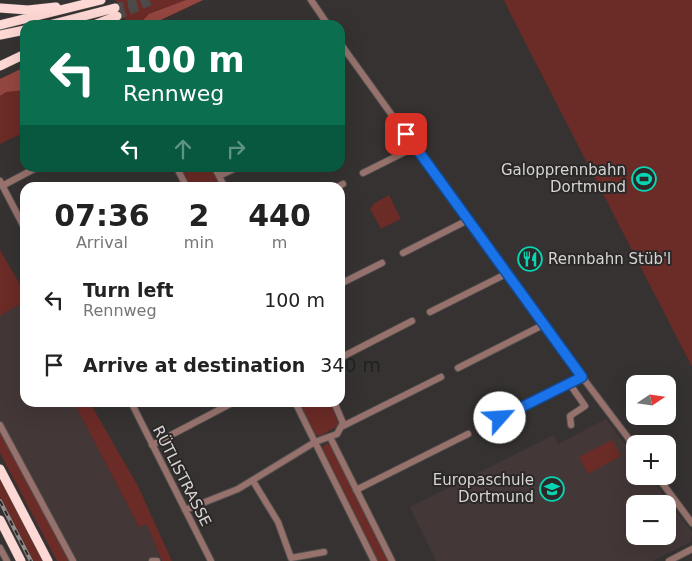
<!DOCTYPE html>
<html lang="en">
<head>
<meta charset="utf-8">
<style>
	:root { --surface:#fff; --page:#f2f2f2; --text:#222; --muted:#767676 }
	body { margin:0; font-family:"DejaVu Sans",sans-serif; background:var(--page); color:var(--text); height:100vh; display:flex; flex-direction:column; font-size:19px; white-space:nowrap }
	* { box-sizing:border-box; margin:0 }
	p { font-size:16px; color:var(--muted) }
	.icon { flex:none; width:28px; height:28px; fill:none; stroke:currentColor; stroke-width:2; stroke-linecap:round; stroke-linejoin:round }
	.map { position:relative; flex:1; overflow:hidden }
	.side { position:absolute; left:20px; top:182px; width:325px; height:225px; display:flex; flex-direction:column; background:var(--surface); border-radius:15px; box-shadow:0 5px 20px #0002 }
	.side>* { flex:none }
	.top-card { position:absolute; left:20px; top:20px; width:325px; height:152px; border-radius:15px; box-shadow:0 5px 20px #0002; background:#0b6e4f; color:#fff; overflow:hidden }
	.needle { width:32px; rotate:77deg }
	.fabs { position:absolute; left:626px; top:375px; display:grid; gap:10px }
	.fabs a { display:grid; place-items:center; width:50px; height:50px; border-radius:10px; background:var(--surface); box-shadow:0 5px 20px #0002; font-size:25px }
	.pin { position:absolute; display:grid; place-items:center; width:42px; height:42px; color:#fff; margin:-21px; border-radius:10px; box-shadow:0 2px 8px #0006 }
	.me { position:absolute; width:55px; margin:-28px; rotate:64deg; stroke-linejoin:round; filter:drop-shadow(0 0 4px #0008) }
	.turn { display:flex; align-items:center; gap:18px; height:105px; padding:0 20px; font-size:22px }
	.turn .icon { width:65px; height:65px; stroke-width:2.5 }
	.turn b { display:block; font-size:35px; line-height:42px }
	.lanes { display:flex; align-items:center; height:48px; padding:0 20px; background:#0003; justify-content:center; gap:25px; direction:ltr }
	.lanes .off { opacity:.35 }
	.eta { display:flex; justify-content:space-evenly; align-items:center; height:85px; text-align:center }
	.eta b { font-size:30px; font-weight:700; line-height:35px }
	ul { padding:0; list-style:none }
	li { display:flex; align-items:center; gap:15px; height:65px; padding:0 20px }
	li div { flex:1 }
	li b { display:block; font-size:19px }
	li em { font-style:normal }
	.map>svg:first-child { display:block }
	.built { fill:#433837; fill-rule:evenodd }
	.green { fill:#6b2b26 }
	.forest { fill:#944740 }
	.lines { fill:none; stroke-linecap:round; stroke-linejoin:round }
	.highway-tunnel { stroke:#4d4a49; stroke-width:9; stroke-dasharray:9 4.5; stroke-linecap:butt }
	.minor-casing { stroke:#524f4e; stroke-width:8 }
	.highway-casing { stroke:#524f4e; stroke-width:10 }
	.minor { stroke:#97726d; stroke-width:6 }
	.highway { stroke:#fed8d4; stroke-width:9 }
	.rail-casing { stroke:#908e8d; stroke-width:4 }
	.rail { stroke:#2b2827; stroke-width:2; stroke-dasharray:5.5; stroke-linecap:butt }
	.route-casing { stroke:#114b97; stroke-width:12 }
	.route { stroke:#1a73e8; stroke-width:9 }
	.labels { text-anchor:middle; dominant-baseline:central; stroke-width:4; stroke-linejoin:round; paint-order:stroke }
	.poi-label { font-size:15px; fill:#d6d4d4; stroke:#2b2827; text-anchor:end }
	.street-label { font-size:15px; fill:#d6d4d4; stroke:#2b2827 }
</style>
</head>
<body>
<div class="map">
<svg width="692" height="561" viewBox="0 0 692 561">
	<rect width="100%" height="100%" fill="#353231"/>
	<path class="built" d="M 18,305 L 25,317 L 25,402 L 74,403 L 139,527 L 147,523 L 160,556 L 149,561 L 76,561 L 0,420 L 0,316 Z
		M 606,419 L 635,457 L 635,476 L 649,476 L 692,532 L 691,542 L 652,561 L 436,561 L 410,507 L 554,435 L 558,444 ZM 635,504 L 668,504 L 668,536 L 635,536 Z"/>
	<path class="green" d="M 116,0 L 203,0 L 150,25 L 121,25 L 125,20 Z
		M 504,0 L 692,0 L 692,367 L 510,13 Z
		M 25,67 L 25,132 L 0,144 L 0,79 Z
		M 180,168 L 213,168 L 223,187 L 190,187 Z
		M 389,195 L 401,219 L 381,229 L 370,209 L 373,204 Z
		M 0,250 L 25,293 L 25,301 L 20,304 L 25,304 L 25,316 L 18,305 L 0,316 Z
		M 74,403 L 90,403 L 138,486 L 172,561 L 162,561 L 147,524 L 139,527 Z
		M 298,403 L 331,403 L 339,425 L 321,436 L 316,435 Z
		M 0,431 L 71,561 L 57,561 L 0,453 Z
		M 612,440 L 621,456 L 588,474 L 579,457 Z
		M 327,443 L 331,446 L 389,561 L 377,561 L 321,448 Z
		M 0,476 L 44,561 L 33,561 L 0,497 Z"/>
	<path class="forest" d="M 186,0 L 203,0 L 150,25 L 143,20 L 149,14 Z
		M 25,67 L 25,90 L 6,92 L 0,96 L 0,79 Z"/>
	<g class="lines">
		<path class="highway-tunnel" d="M 115,8 L 139,2
			M 117,16 L 152,0"/>
		<g class="minor-casing">
			<path id="minor" d="M 311,0 L 328,25
				M 340,43 L 543,325 L 635,447
				M 177,168 L 187,188
				M 215,168 L 225,188
				M 363,173 L 415,147
				M 219,176 L 236,168
				M 0,181 L 25,229
				M 2,186 L 36,168
				M 335,188 L 343,184
				M 403,253 L 468,220
				M 340,284 L 382,263
				M 430,312 L 506,274
				M 340,358 L 412,321
				M 458,368 L 543,325
				M 569,383 L 585,406 L 570,416 L 571,425
				M 131,402 L 211,561
				M 295,402 L 374,561
				M 488,424 L 582,377
				M 0,425 L 73,561
				M 343,426 L 441,377
				M 330,437 L 392,561
				M 152,445 L 234,402
				M 657,476 L 692,523
				M 253,481 L 278,522 L 291,558 L 324,552
				M 356,490 L 468,434
				M 185,510 L 238,489 L 315,442 L 337,434 L 343,423 L 334,402
				M 0,548 L 7,561
				M 152,561 L 157,561
				M 669,561 L 692,549"/>
		</g>
		<g class="highway-casing">
			<path id="highway" d="M 0,8 L 28,10 L 56,7
				M 0,25 L 101,0
				M 49,25 L 115,8
				M 94,25 L 117,16
				M 0,35 L 25,30
				M 0,66 L 25,54
				M 0,469 L 48,561
				M 0,520 L 21,561"/>
		</g>
		<use href="#minor" class="minor"/>
		<use href="#highway" class="highway"/>
		<g class="rail-casing">
			<path id="rail" d="M 0,501 L 31,561"/>
		</g>
		<use href="#rail" class="rail"/>
	</g>
	<g class="lines">
		<g class="route-casing">
			<path id="route" d="M 406,134 L 582,377 L 500,418"/>
		</g>
		<use href="#route" class="route"/>
	</g>
	<defs>
		<g id="stadium-ring" transform="scale(1.25)"><circle r="9.5" fill="#2b2827" stroke="#09d5b5" stroke-width="1.5"/><path d="M0-5a6.5 5 0 1 0 0 10a6.5 5 0 1 0 0-10ZM-3.5-1.8h7v3.6h-7Z" fill="#09d5b5"/></g>
		<g id="restaurant-ring" transform="scale(1.25)"><circle r="9.5" fill="#2b2827" stroke="#09d5b5" stroke-width="1.5"/><path d="M-5-6h1v4h1v-4h1v4h1v-4h1v5L-1.5 .5V6h-2V.5L-5-1ZM5-6V6H3V1.5H1.5Q1.5-4 5-6Z" fill="#09d5b5"/></g>
		<g id="school-ring" transform="scale(1.25)"><circle r="9.5" fill="#2b2827" stroke="#09d5b5" stroke-width="1.5"/><path d="M0-5L7-2L0 1L-7-2ZM-4 1L0 2.5L4 1V4Q0 6-4 4Z" fill="#09d5b5"/></g>
	</defs>
	<g fill-rule="evenodd">
		<use href="#stadium-ring" x="644" y="179"/>
		<use href="#restaurant-ring" x="530" y="259"/>
		<use href="#school-ring" x="552" y="489"/>
	</g>
	<g class="labels">
		<g class="poi-label">
			<text x="626" y="170">Galopprennbahn<tspan x="626" dy="17">Dortmund</tspan></text>
			<text x="548" y="259" text-anchor="start">Rennbahn Stüb'l</text>
			<text x="534" y="480">Europaschule<tspan x="534" dy="17">Dortmund</tspan></text>
		</g>
		<g class="street-label">
			<text transform="translate(182 476) rotate(63)">RÜTLISTRASSE</text>
		</g>
	</g>
</svg>
<div class="fabs">
<a><svg class="needle" viewBox="-14 -14 28 28"><path d="M0-13l5 13h-10z" fill="#e53935"/><path d="M0 13l5-13h-10z" fill="#767676"/></svg></a>
<a>+</a>
<a>−</a>
</div>
<div class="pin" style="left:406px;top:134px;background:#d93025"><svg class="icon" aria-label="arrive" viewBox="0 0 24 24"><path d="M6 21V4h12l-3 4 3 4H6"/></svg></div>
<svg class="me" style="left:500px;top:418px" viewBox="-20 -20 40 40"><circle r="19" fill="#fff"/><path d="M0-13L10 11 0 6-10 11z" fill="#1a73e8"/></svg>
<div class="top-card">
<div class="turn"><svg class="icon" aria-label="left" viewBox="0 0 24 24"><path d="M17 20v-9H6M10 6l-5 5 5 5"/></svg><div><b>100 m</b>Rennweg</div></div>
<div class="lanes"><svg class="icon" aria-label="left" viewBox="0 0 24 24"><path d="M17 20v-9H6M10 6l-5 5 5 5"/></svg><svg class="icon off" aria-label="ahead" viewBox="0 0 24 24"><path d="M12 20V5M6 11l6-6 6 6"/></svg><svg class="icon off" aria-label="right" viewBox="0 0 24 24"><path d="M7 20v-9h11M14 6l5 5-5 5"/></svg></div>
</div>
<section class="side">
<div class="eta">
<div><b>07:36</b><p>Arrival</p></div>
<div><b>2</b><p>min</p></div>
<div><b>440</b><p>m</p></div>
</div>
<ul>
<li><svg class="icon" aria-label="left" viewBox="0 0 24 24"><path d="M17 20v-9H6M10 6l-5 5 5 5"/></svg><div><b>Turn left</b><p>Rennweg</p></div><em>100 m</em></li>
<li><svg class="icon" aria-label="arrive" viewBox="0 0 24 24"><path d="M6 21V4h12l-3 4 3 4H6"/></svg><div><b>Arrive at destination</b></div><em>340 m</em></li>
</ul>
</section>
</div>
</body>
</html>
